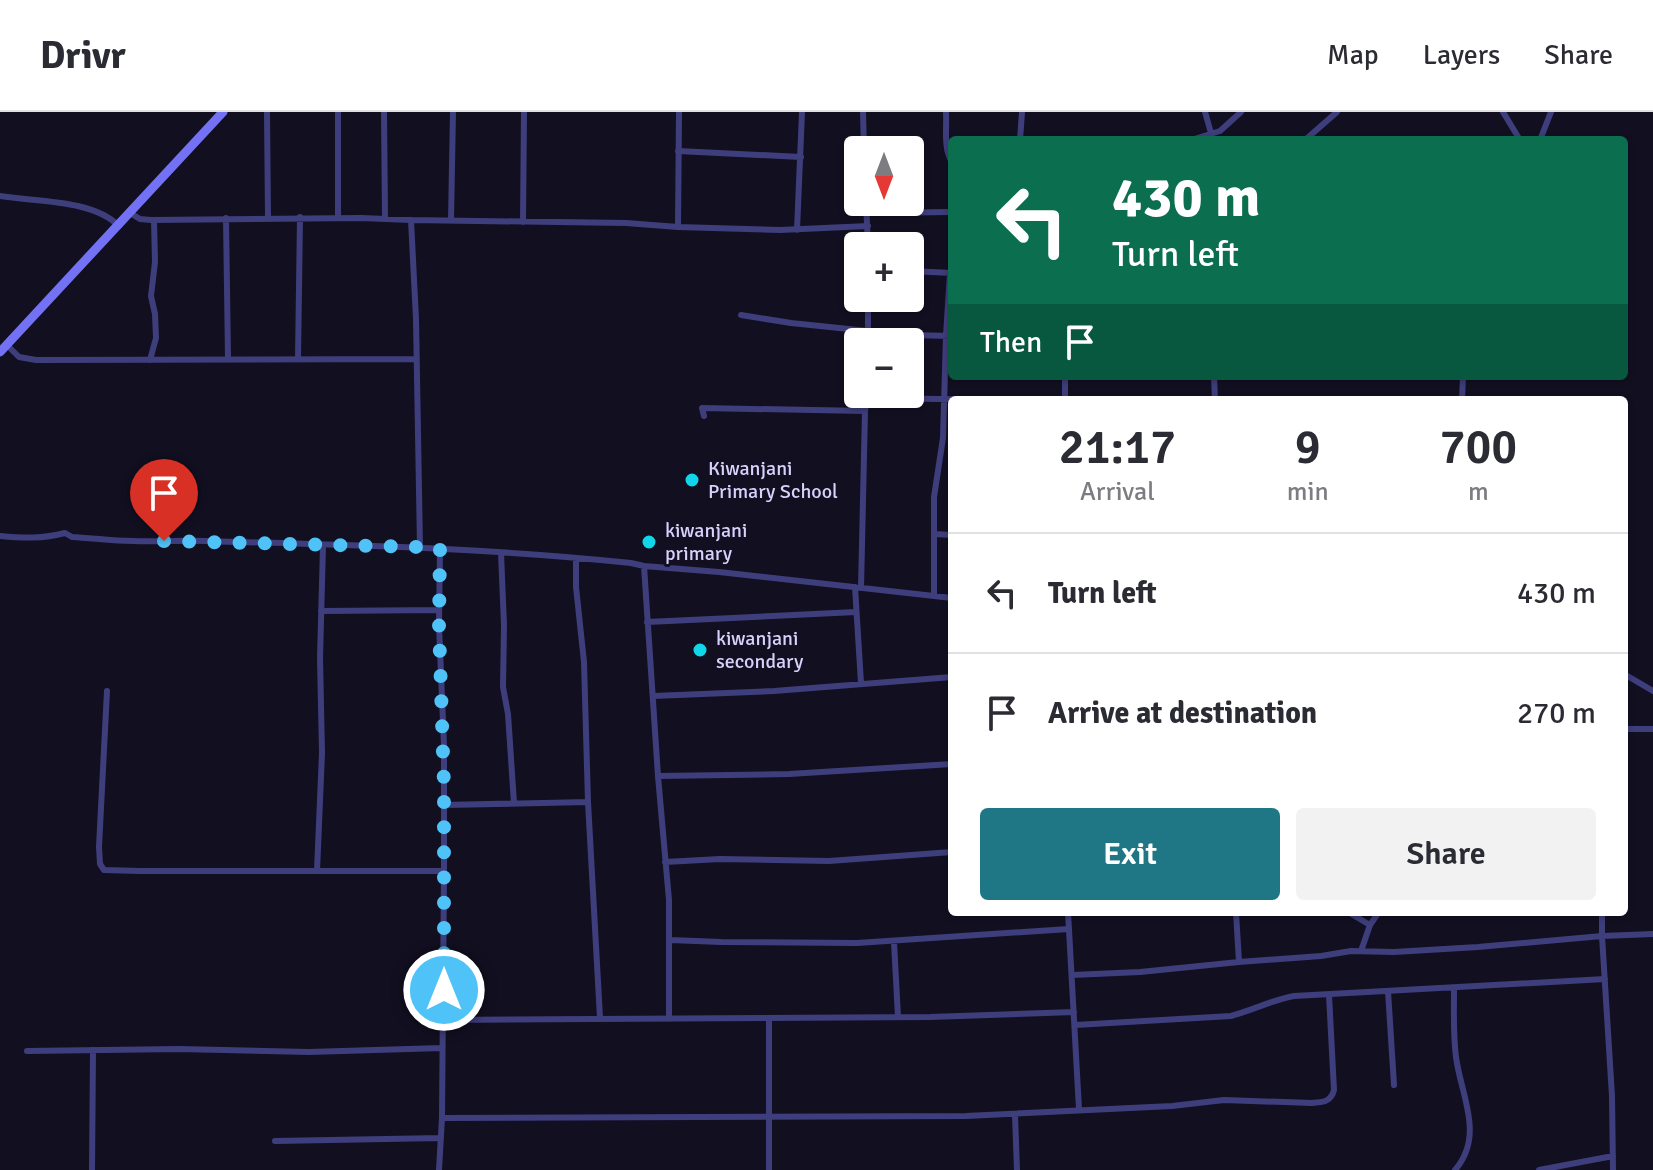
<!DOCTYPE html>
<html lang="en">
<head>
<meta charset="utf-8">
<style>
	:root { --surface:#fff; --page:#f2f2f3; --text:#2b2b33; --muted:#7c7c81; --line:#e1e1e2; --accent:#1f7785 }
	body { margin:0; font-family:Signika,sans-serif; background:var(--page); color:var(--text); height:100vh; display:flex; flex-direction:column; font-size:30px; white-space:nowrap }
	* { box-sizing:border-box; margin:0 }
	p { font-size:26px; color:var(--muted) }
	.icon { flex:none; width:44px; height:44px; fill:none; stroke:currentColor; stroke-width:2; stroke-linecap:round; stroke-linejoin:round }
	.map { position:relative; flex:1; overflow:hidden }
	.details { position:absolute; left:948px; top:284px; width:680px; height:520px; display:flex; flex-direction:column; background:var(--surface); border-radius:8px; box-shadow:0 2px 6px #0004 }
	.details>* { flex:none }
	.guide { position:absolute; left:948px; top:24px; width:680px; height:244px; border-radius:8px; box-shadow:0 2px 6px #0004; background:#0b6e4f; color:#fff; overflow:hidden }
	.needle { width:52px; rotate:180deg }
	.fabs { position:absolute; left:844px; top:24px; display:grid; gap:16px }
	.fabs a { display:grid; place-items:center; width:80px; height:80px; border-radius:8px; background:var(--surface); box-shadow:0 2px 6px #0004; font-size:40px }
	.pin { position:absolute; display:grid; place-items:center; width:68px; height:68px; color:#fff; margin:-82px -34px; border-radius:50% 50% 50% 0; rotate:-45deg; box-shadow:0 0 8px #0007 }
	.pin .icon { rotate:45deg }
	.me { position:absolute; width:88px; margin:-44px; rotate:0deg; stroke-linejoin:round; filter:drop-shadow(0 0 6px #0008) }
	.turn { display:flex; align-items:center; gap:28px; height:168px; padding:0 32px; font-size:36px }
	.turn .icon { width:104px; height:104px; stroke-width:2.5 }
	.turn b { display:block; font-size:56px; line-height:68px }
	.then { display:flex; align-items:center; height:76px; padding:0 32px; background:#0003; gap:16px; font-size:30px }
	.eta { display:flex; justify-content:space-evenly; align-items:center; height:136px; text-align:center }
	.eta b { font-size:48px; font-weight:600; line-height:56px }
	.cta { display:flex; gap:16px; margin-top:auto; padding:16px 32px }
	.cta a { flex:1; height:92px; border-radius:8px; background:var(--accent); color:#fff; font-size:32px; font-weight:600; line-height:92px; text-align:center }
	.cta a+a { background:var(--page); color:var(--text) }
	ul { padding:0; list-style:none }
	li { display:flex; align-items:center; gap:24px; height:120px; padding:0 32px; border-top:2px solid var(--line) }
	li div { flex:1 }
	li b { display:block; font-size:30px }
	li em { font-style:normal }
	header { display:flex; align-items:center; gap:48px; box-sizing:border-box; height:112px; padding:0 40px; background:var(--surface); border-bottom:2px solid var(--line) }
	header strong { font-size:38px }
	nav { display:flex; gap:44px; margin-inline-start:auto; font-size:28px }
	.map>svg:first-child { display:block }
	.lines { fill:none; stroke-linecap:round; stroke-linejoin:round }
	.street { stroke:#3f3e7d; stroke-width:6 }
	.secondary { stroke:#7371f4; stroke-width:9 }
	.route { stroke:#4fc3f7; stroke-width:14; stroke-dasharray:0 25.2 }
	.poi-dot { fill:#11d5e9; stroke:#120f21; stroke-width:3 }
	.labels { text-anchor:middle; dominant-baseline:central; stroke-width:6; stroke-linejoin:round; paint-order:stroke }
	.poi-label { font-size:20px; fill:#d7d2fc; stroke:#120f21; text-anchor:start }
</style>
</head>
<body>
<header>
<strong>Drivr</strong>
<nav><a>Map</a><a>Layers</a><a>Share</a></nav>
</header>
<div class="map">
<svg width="1653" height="1058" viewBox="0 0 1653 1058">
	<rect width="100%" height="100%" fill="#120f21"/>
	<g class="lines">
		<path class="street" d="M 267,0 L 268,105
			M 338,0 L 338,105
			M 384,0 L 385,106
			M 863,0 L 864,38
			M 946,0 C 947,16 943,36 952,50
			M 1205,0 L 1213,28
			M 1503,0 L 1520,28
			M 1020,28 L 1022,0
			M 1191,28 L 1220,19 L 1241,0
			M 1305,28 L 1337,0
			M 1540,28 L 1551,0
			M 678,39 L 801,45
			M 0,84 C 36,90 92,87 119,114
			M 866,90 L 868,134
			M 130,101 L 140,107 L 151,108 L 361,106 L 411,108 L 626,111 L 678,115 L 780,118 L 868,114
			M 867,101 L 952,100
			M 226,106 L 228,246
			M 411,108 L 416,207 L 420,435
			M 451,108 L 453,0
			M 523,110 L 524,0
			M 678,115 L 679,0
			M 797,118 L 802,0
			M 910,159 L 952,161
			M 741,203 L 791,211 L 868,219
			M 868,222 L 952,224
			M 868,230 L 868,186
			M 7,233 L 19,245 L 36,248 L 416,247
			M 298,247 L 300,105
			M 150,248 L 156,226 L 155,202 L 151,184 L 155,150 L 154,108
			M 1065,264 L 1065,288
			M 1214,264 L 1215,288
			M 868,286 L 1010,288
			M 1462,288 L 1463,264
			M 704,304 L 702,296 L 865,299
			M 934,422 L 952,423
			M 0,424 C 22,426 43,427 65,421 L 72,425 C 92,426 113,429 133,429 C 157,430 182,428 206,429 C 348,433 490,436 631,451 L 644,454 L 719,460 L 952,486
			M 501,441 L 504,513 L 503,575 L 508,602 L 514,691
			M 576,446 L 576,475 L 584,550 L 588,690 L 600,906
			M 644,454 L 658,664 L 669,788 L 669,907
			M 855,475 L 861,571
			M 861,476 L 865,299 L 868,282
			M 934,484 L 934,385 L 943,326 L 946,224 L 950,161
			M 321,499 L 439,498
			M 647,510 L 856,500
			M 1624,562 L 1653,579
			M 107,579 L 99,735 L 100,752 L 104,758 L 140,759 L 444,759
			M 653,584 L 774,579 L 952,565
			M 1624,617 L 1653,617
			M 658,664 L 789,662 L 952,652
			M 444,693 L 588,690
			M 665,750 L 720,747 L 829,749 L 952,740
			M 317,759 L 322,641 L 320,546 L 323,434
			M 1068,800 L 1079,997
			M 1236,800 L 1239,850
			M 1348,800 L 1370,813
			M 1602,800 L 1602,824 L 1612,984 L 1613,1058
			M 670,828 L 721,830 L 857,831 L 1069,817
			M 894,830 L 898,905
			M 1361,839 L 1370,813 L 1379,800
			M 1072,863 L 1140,860 L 1239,850 L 1321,844 L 1351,839 L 1394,840 L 1478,835 L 1602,824 L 1653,822
			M 1454,876 C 1454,899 1453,922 1456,945 C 1461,984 1485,1023 1455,1058
			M 1388,879 L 1394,973
			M 443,908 L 930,905 L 1074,900
			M 1075,913 L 1231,904 C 1253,898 1272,888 1294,884 L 1605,867
			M 27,939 L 179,937 L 309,940 L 442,936
			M 1015,1003 L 1017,1058
			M 442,1006 L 966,1004 L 1172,994 L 1224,988 L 1312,991 C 1323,990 1331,990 1334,978 L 1329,883
			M 275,1029 L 441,1026
			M 92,1058 L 93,938
			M 439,1058 L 442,1006 L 444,759 L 444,634 L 439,513 L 440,437
			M 769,1058 L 769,907
			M 1539,1058 L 1613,1044"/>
		<path class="secondary" d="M 0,240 L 223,0"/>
	</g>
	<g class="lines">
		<path class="route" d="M 164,429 L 420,435 L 440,437 L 439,513 L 444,674 L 444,878"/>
	</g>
	<g class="poi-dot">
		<circle cx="692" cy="368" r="8"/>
		<circle cx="649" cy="430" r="8"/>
		<circle cx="700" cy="538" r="8"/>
	</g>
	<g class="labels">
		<g class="poi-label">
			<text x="708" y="356">Kiwanjani<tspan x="708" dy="23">Primary School</tspan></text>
			<text x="665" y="418">kiwanjani<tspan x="665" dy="23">primary</tspan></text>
			<text x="716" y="526">kiwanjani<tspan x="716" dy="23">secondary</tspan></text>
		</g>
	</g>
</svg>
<div class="fabs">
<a><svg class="needle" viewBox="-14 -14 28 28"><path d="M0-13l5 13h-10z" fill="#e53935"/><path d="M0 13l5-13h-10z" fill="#7c7c81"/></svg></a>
<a>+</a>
<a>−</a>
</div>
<div class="pin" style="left:164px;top:429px;background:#d93025"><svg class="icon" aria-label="arrive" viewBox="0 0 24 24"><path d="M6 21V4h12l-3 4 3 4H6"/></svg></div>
<svg class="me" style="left:444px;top:878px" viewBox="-20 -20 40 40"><circle r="17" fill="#4fc3f7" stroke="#fff" stroke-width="3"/><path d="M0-11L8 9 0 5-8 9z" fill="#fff"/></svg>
<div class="guide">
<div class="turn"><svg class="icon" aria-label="left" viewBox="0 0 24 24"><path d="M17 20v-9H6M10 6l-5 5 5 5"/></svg><div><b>430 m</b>Turn left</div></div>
<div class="then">Then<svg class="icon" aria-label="arrive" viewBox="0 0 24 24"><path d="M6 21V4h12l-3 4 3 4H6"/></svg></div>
</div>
<section class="details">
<div class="eta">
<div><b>21:17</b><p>Arrival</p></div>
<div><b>9</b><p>min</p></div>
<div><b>700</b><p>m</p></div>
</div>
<ul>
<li><svg class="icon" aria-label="left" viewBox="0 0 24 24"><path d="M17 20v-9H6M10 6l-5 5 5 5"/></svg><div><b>Turn left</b></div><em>430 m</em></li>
<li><svg class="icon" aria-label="arrive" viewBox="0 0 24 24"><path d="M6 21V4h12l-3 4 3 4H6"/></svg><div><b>Arrive at destination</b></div><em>270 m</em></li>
</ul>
<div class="cta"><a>Exit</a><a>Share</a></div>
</section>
</div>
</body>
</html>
